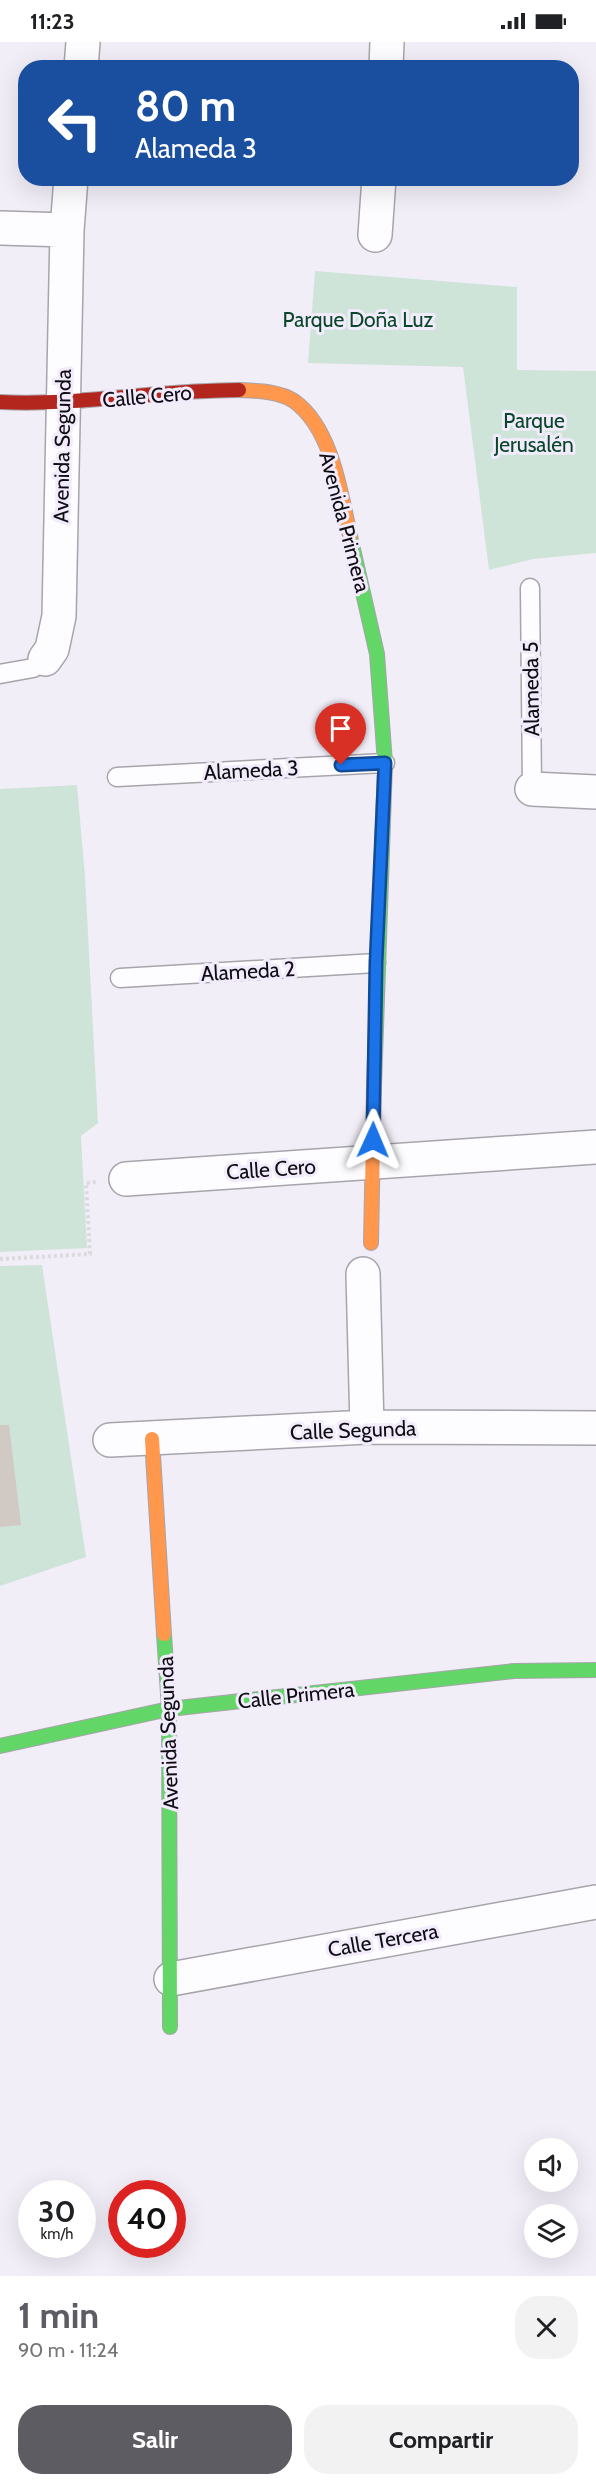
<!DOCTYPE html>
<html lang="es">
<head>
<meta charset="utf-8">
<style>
	:root { --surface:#fff; --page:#f2f2f2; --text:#202124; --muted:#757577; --accent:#5e5c63 }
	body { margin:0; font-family:Cabin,sans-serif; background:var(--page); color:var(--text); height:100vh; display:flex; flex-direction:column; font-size:22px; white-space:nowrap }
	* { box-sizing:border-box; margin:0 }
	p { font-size:20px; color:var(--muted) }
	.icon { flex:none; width:33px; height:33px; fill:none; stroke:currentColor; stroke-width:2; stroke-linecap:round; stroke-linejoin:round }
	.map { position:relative; height:2234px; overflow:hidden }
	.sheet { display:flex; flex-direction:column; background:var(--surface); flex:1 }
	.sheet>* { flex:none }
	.guide { position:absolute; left:18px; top:18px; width:561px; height:126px; border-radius:24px; box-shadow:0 6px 24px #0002; background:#1a4fa0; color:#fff; overflow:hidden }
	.buttons { position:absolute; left:524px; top:2096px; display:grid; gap:12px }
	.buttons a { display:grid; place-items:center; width:54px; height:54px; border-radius:50%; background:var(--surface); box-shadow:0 6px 24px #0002; font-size:30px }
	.speed { position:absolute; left:18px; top:2138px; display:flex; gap:12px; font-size:30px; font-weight:700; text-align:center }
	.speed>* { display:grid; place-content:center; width:78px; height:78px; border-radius:50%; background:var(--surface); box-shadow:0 6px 24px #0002; line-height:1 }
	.speed small { font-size:15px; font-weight:400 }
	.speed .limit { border:9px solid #d22; background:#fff; color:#111 }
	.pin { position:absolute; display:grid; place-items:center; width:51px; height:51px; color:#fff; margin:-62px -26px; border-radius:50% 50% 50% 0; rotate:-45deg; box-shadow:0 0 6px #0007 }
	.pin .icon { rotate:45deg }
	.me { position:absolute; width:66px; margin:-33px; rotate:1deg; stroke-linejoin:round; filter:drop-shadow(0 0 4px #0008) }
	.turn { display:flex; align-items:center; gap:21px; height:126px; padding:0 18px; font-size:27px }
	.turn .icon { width:78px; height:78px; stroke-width:2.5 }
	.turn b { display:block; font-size:42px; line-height:51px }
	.round { display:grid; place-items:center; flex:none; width:63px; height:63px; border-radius:24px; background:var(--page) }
	.summary { display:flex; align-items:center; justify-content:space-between; height:102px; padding:0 18px }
	h1 { font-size:36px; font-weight:700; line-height:45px; color:var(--accent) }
	.cta { display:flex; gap:12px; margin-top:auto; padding:12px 18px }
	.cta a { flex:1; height:69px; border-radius:24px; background:var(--accent); color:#fff; font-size:24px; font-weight:700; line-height:69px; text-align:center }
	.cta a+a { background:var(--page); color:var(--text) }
	.status { display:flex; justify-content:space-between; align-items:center; height:42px; padding:0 30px; background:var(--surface); direction:ltr }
	.status svg { height:16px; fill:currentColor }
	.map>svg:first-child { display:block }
	.green { fill:#cee4d9 }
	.building { fill:#d0c9c4 }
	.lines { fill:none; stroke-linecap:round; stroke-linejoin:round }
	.lane-casing { stroke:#a7a4ab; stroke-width:21 }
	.street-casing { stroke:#a7a4ab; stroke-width:36 }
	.fast-casing { stroke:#a7a4ab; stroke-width:16 }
	.slow-casing { stroke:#a7a4ab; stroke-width:16 }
	.jam-casing { stroke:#a7a4ab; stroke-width:16 }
	.path { stroke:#dbdadd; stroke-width:4; stroke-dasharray:3 3; stroke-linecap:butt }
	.lane { stroke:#fdfcfe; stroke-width:18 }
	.street { stroke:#fdfcfe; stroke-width:33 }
	.fast { stroke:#63d668; stroke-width:14 }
	.slow { stroke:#ff974d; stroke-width:14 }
	.jam { stroke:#b3261e; stroke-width:14 }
	.route-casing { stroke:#114b97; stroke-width:15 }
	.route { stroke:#1a73e8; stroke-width:10 }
	.labels { text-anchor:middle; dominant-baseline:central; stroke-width:6; stroke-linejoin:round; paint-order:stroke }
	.park-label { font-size:21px; fill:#094729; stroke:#f1ebfb }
	.street-label { font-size:21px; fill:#0f0d13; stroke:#f1ebfb }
</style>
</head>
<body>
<div class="status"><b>11:23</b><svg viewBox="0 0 49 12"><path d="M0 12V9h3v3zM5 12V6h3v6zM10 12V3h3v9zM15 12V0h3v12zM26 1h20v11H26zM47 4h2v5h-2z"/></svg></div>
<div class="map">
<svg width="596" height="2234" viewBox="0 0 596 2234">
	<rect width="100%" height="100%" fill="#f2eef8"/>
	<path class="green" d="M 315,229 L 517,245 L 517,328 L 596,329 L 596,511 L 533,517 L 489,528 L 463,325 L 308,321 Z
		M 77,743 L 85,834 L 98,1081 L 81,1094 L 87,1206 L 0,1210 L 0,747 Z
		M 42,1223 L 86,1515 L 0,1544 L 0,1224 Z"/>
	<path class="building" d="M 0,1383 L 9,1383 L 21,1483 L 0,1485 Z"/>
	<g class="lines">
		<g class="lane-casing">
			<path id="lane" d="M 530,546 L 532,747
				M 0,632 L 33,626 L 45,617
				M 117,735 L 385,721
				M 120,936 L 376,921"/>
		</g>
		<g class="street-casing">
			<path id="street" d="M 81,26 L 83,0
				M 386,26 L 387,0
				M 0,186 L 67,188
				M 375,193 L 379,136
				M 45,617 L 52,607 L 59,574 L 67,188 L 71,136
				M 532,747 L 596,750
				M 126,1137 L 596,1105
				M 363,1232 L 367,1385
				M 110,1398 L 367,1385 L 596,1386
				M 171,1937 L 596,1860"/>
		</g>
		<g class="fast-casing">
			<path id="fast" d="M 350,494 L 377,612 L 385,721 L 374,1045
				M 164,1592 L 169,1667 L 170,1985
				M 0,1704 L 169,1667 L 514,1629 L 596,1628"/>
		</g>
		<g class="slow-casing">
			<path id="slow" d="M 239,348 C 257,349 279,349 294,359 C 332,386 341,452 350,494
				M 371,1201 L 374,1045
				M 152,1397 L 164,1592"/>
		</g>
		<g class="jam-casing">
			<path id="jam" d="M 0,360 C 80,364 159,348 239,348"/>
		</g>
		<path class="path" d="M 0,1217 L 90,1212 L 86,1141 L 96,1140"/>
		<use href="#lane" class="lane"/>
		<use href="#street" class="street"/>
		<use href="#fast" class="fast"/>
		<use href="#slow" class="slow"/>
		<use href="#jam" class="jam"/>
	</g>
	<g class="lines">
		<g class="route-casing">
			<path id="route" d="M 341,723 L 385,721 L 376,921 L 373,1098"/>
		</g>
		<use href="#route" class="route"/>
	</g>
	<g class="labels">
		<g class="park-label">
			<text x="358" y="277">Parque Doña Luz</text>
			<text x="534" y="378">Parque<tspan x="534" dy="24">Jerusalén</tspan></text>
		</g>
		<g class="street-label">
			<text transform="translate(147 354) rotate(-5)">Calle Cero</text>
			<text transform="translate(62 404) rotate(-89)">Avenida Segunda</text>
			<text transform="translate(345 480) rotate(75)">Avenida Primera</text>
			<text transform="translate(531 647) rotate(-91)">Alameda 5</text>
			<text transform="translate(251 728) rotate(-3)">Alameda 3</text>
			<text transform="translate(248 929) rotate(-3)">Alameda 2</text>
			<text transform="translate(271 1127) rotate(-4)">Calle Cero</text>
			<text transform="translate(353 1388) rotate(-2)">Calle Segunda</text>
			<text transform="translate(296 1653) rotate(-6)">Calle Primera</text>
			<text transform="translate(168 1691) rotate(-92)">Avenida Segunda</text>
			<text transform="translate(383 1898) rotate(-10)">Calle Tercera</text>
		</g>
	</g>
</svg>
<div class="buttons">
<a><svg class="icon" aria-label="sound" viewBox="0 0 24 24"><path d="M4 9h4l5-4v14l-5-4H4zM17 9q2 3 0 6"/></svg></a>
<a><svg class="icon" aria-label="layers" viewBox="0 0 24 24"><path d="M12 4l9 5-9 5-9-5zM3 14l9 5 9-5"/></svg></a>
</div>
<div class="speed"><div>30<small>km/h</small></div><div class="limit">40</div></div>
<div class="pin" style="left:341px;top:723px;background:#d93025"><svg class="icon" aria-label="arrive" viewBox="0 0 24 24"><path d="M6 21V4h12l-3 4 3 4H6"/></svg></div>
<svg class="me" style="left:373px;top:1098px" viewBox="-20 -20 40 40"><path d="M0-17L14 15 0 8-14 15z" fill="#1a73e8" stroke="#fff" stroke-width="4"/></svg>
<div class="guide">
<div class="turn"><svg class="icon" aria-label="left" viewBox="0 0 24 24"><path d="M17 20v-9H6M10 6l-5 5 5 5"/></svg><div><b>80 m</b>Alameda 3</div></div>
</div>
</div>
<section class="sheet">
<div class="summary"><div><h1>1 min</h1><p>90 m · 11:24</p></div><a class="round"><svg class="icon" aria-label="close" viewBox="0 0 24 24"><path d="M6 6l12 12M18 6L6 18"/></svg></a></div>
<div class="cta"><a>Salir</a><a>Compartir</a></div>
</section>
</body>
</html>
